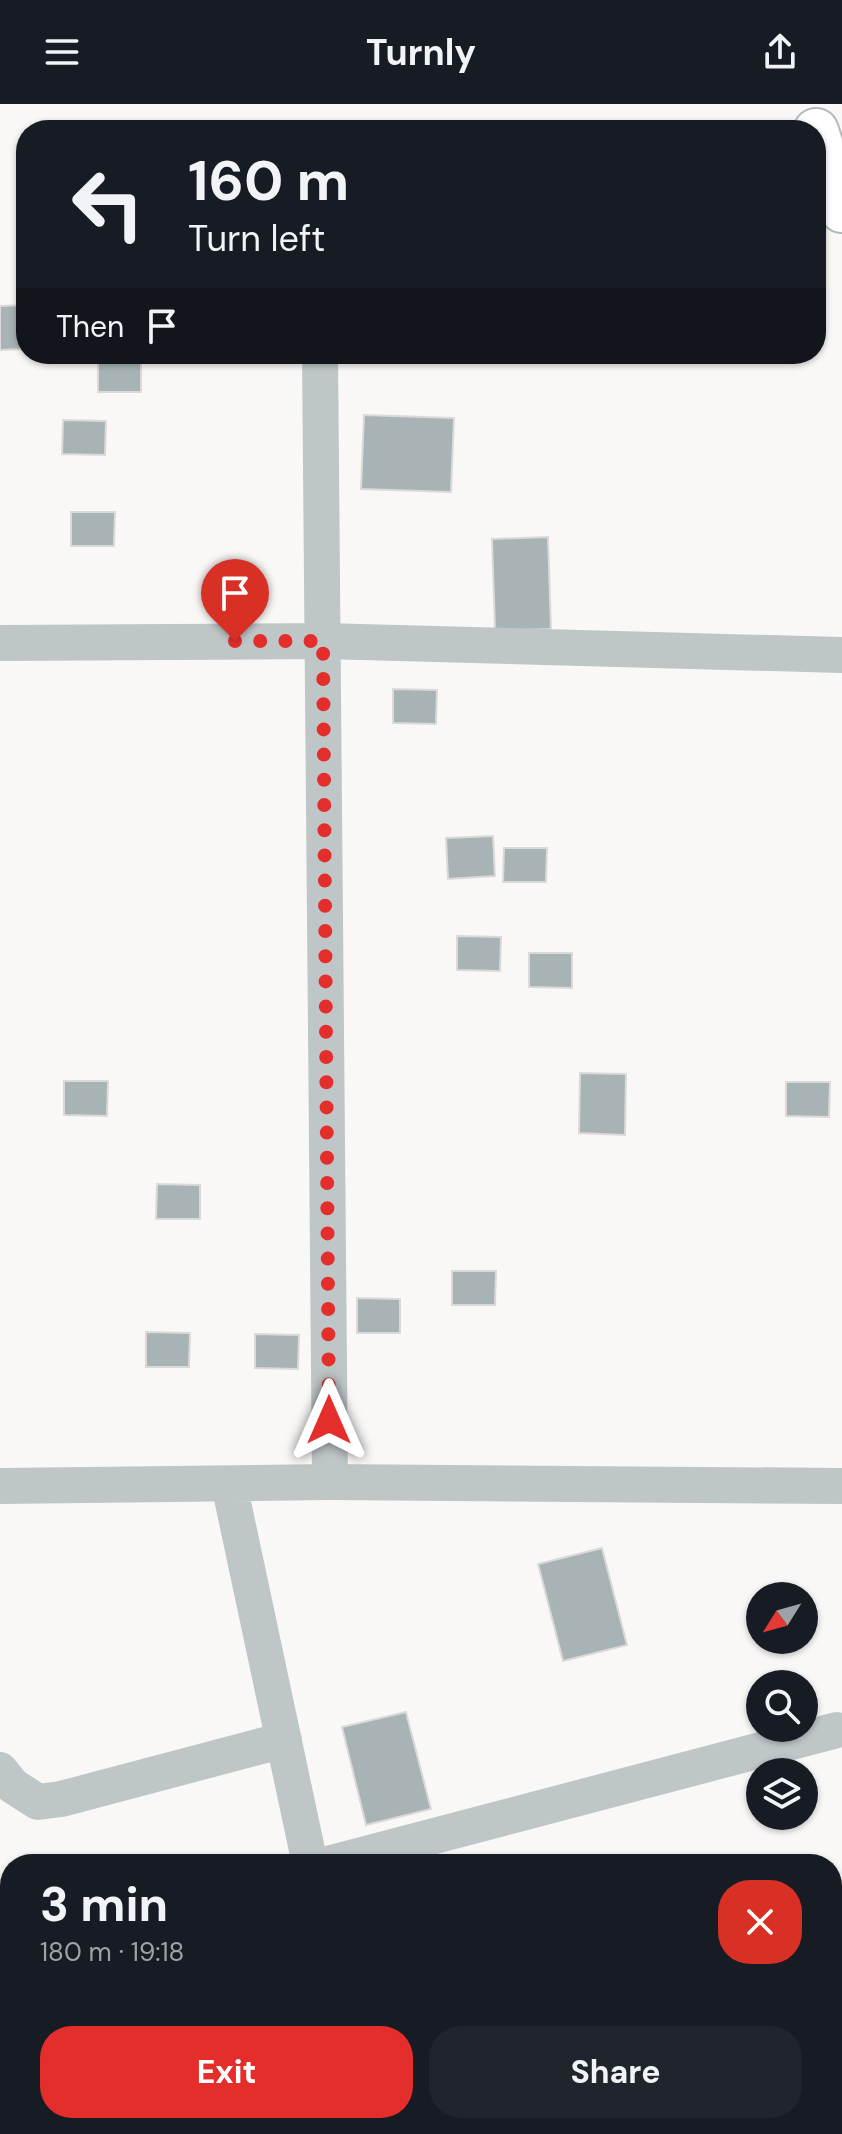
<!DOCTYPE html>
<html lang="en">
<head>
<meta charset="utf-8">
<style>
	:root { --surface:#171b24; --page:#20242c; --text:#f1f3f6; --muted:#9ea1a6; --accent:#e42e2b }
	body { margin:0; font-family:"DM Sans",sans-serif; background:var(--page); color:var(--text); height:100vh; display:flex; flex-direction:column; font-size:30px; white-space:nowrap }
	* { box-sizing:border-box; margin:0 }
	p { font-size:26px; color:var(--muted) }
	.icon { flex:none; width:44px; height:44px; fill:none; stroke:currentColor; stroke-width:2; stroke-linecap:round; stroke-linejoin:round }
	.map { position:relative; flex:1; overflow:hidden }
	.drawer { position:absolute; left:0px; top:1750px; width:842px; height:280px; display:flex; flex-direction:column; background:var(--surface); border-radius:32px 32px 0 0; box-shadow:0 2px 6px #0004 }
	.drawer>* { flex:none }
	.top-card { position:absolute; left:16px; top:16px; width:810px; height:244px; border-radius:32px; box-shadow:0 2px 6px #0004; background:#171b24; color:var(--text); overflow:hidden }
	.needle { width:52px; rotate:233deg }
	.fabs { position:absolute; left:746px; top:1478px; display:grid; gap:16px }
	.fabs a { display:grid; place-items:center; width:72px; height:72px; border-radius:50%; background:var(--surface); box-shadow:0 2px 6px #0004; font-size:40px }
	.pin { position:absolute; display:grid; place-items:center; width:68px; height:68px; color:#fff; margin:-82px -34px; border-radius:50% 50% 50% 0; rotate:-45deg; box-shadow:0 0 8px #0007 }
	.pin .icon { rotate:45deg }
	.me { position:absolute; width:88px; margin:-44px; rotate:0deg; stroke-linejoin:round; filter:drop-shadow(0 0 6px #0008) }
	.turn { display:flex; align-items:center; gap:28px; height:168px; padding:0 40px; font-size:36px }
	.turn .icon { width:104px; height:104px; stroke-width:2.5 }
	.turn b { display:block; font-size:56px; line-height:68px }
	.then { display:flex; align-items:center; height:76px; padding:0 40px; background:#0003; gap:16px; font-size:30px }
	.round { display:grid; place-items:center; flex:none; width:84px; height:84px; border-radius:32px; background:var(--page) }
	.overview { display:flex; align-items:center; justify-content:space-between; height:136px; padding:0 40px }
	h1 { font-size:48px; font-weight:700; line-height:60px }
	.action { display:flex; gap:16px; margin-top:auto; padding:16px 40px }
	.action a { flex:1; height:92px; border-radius:32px; background:var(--accent); color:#fff; font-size:32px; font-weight:700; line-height:92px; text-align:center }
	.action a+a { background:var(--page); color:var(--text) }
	header { display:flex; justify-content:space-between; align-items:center; height:104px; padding:0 40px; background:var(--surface); font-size:36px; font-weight:700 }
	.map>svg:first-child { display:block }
	.building { fill:#a7b3b5; stroke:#dbdad8; stroke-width:2 }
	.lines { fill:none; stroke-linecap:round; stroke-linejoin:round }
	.secondary-casing { stroke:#b2babd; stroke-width:48 }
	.street { stroke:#bfc6c8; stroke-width:36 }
	.secondary { stroke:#fff; stroke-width:44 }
	.route { stroke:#e42e2b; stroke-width:14; stroke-dasharray:0 25.2 }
</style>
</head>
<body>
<header><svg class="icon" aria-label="menu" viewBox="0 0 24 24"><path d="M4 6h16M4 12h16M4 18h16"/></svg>Turnly<svg class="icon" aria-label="share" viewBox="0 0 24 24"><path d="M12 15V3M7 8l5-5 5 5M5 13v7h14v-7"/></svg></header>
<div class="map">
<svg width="842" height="2030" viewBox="0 0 842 2030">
	<rect width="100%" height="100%" fill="#f9f8f6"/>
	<path class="building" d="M 26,201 L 26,245 L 0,246 L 0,202 Z
		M 98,253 L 141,254 L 141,288 L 98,288 Z
		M 364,311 L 454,314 L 451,388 L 361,385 Z
		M 63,316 L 106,317 L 105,351 L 62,350 Z
		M 71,408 L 115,408 L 114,442 L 71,442 Z
		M 548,433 L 551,525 L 495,527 L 492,435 Z
		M 393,585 L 437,586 L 436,620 L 393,619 Z
		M 493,732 L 495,772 L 448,775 L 446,734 Z
		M 504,744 L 547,744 L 546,778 L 503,778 Z
		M 457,832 L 501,833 L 500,867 L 457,866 Z
		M 529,849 L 572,849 L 572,884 L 529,883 Z
		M 580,969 L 626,970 L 625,1031 L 579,1029 Z
		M 64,977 L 108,977 L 107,1012 L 64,1011 Z
		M 786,978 L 830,978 L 829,1013 L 786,1012 Z
		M 157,1080 L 200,1081 L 200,1115 L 156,1115 Z
		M 452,1167 L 496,1167 L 495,1201 L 452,1201 Z
		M 357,1194 L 400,1195 L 400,1229 L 357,1229 Z
		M 146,1228 L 190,1229 L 189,1263 L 146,1263 Z
		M 255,1230 L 299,1231 L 298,1265 L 255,1264 Z
		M 602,1444 L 627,1541 L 563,1557 L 538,1460 Z
		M 406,1608 L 431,1705 L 366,1721 L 342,1623 Z
		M 488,2020 L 504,2020 L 507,2030 L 448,2030 Z"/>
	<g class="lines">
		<g class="secondary-casing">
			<path id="secondary" d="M 816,27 L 842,106"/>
		</g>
		<path class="street" d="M 320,250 L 330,1378
			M 0,539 L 323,537 L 842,551
			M 229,1380 L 310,1760
			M 0,1382 L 330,1378 L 842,1382
			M 0,1666 L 13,1682 L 38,1698 L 61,1695 L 284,1636
			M 328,1760 L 837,1626
			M 0,1934 L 10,1948
			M 39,2020 L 42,2030
			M 366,2020 L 368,2030"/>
		<use href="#secondary" class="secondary"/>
	</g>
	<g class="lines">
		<path class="route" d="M 235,537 L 323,537 L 329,1316"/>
	</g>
</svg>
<div class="fabs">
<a><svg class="needle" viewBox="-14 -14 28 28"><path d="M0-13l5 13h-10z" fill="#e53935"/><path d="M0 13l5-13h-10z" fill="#9ea1a6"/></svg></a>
<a><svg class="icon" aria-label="search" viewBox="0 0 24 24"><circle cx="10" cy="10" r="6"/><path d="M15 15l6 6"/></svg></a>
<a><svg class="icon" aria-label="layers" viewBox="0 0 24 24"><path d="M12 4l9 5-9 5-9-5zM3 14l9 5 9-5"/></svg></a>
</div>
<div class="pin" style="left:235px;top:537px;background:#d93025"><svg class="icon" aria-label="arrive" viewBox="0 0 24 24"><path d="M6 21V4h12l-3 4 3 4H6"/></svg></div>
<svg class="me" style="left:329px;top:1316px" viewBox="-20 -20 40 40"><path d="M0-17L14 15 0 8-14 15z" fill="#e42e2b" stroke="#fff" stroke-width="4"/></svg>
<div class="top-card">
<div class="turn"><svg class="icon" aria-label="left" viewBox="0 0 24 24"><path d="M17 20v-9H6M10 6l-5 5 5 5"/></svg><div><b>160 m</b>Turn left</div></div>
<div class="then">Then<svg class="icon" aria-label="arrive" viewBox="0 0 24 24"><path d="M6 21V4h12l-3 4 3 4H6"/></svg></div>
</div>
<section class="drawer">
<div class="overview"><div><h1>3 min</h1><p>180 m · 19:18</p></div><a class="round" style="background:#d93025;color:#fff"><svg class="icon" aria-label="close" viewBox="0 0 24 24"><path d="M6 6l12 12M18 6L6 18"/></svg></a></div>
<div class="action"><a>Exit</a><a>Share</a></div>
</section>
</div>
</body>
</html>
